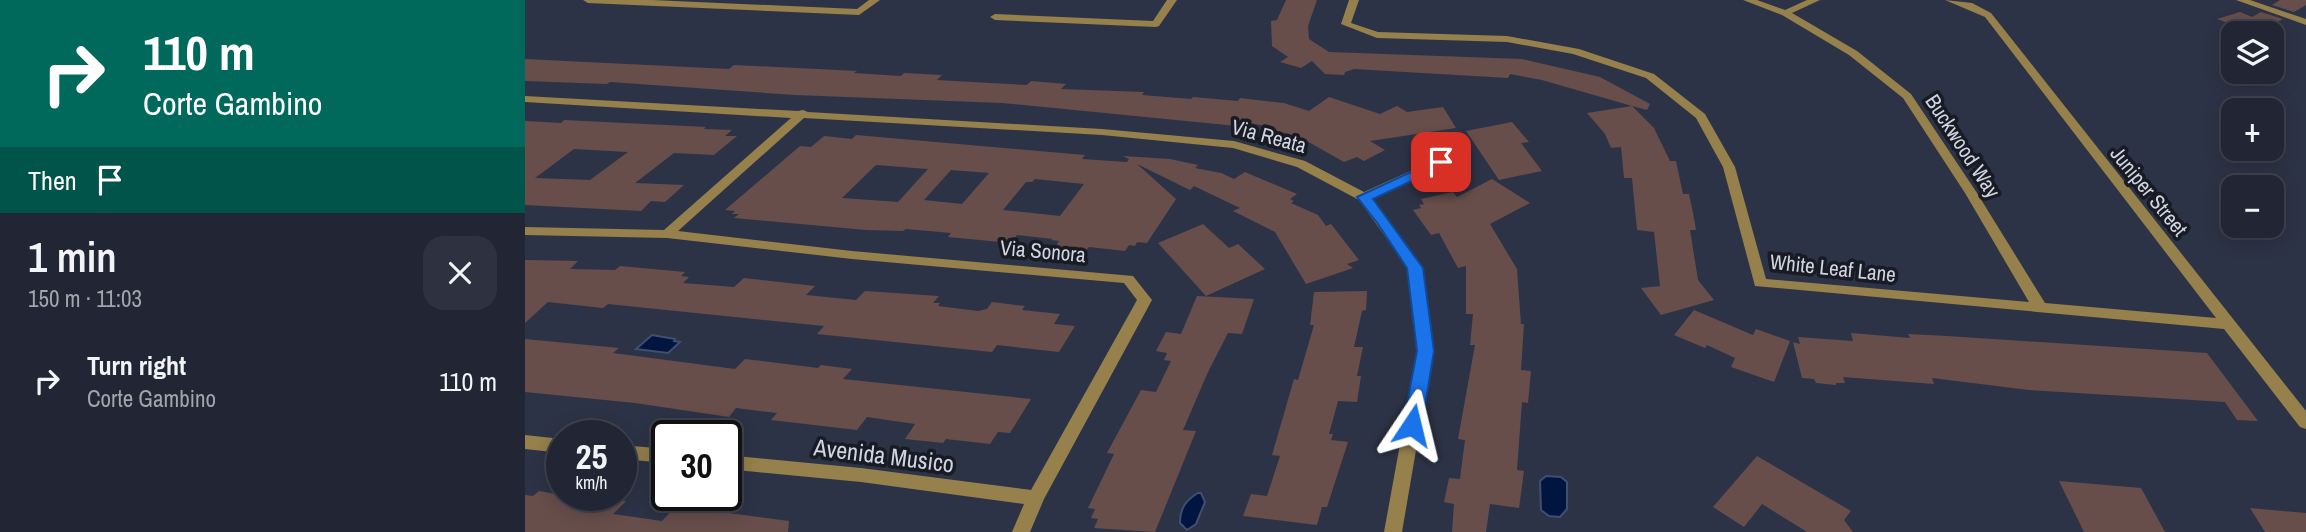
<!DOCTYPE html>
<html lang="en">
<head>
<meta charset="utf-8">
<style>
	:root { --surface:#222634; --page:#2e3240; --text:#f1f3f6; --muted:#a2a5ac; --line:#3f434f }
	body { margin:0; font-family:"Archivo Narrow",sans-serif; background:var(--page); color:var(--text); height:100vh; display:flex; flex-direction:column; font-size:26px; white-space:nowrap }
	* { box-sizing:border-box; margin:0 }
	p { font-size:23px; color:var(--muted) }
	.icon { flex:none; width:38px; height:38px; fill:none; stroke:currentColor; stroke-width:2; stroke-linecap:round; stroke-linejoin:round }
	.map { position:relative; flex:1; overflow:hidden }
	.details { display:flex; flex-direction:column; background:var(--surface); width:525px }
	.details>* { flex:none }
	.banner { background:#00695c; color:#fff; overflow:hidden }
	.tools { position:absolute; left:1696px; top:21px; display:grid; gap:14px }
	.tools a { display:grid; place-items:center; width:63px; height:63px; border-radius:14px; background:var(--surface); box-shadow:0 4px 18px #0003,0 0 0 2px var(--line); font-size:35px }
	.speed { position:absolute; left:21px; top:420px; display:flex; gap:14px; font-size:35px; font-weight:700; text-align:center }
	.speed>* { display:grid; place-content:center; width:91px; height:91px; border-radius:50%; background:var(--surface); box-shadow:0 4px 18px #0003,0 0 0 2px var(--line); line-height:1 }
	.speed small { font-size:18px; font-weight:400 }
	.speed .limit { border:4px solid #111; border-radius:10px; background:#fff; color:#111 }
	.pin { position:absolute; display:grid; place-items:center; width:60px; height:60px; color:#fff; margin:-30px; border-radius:14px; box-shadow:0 4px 10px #0006 }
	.me { position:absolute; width:77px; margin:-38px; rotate:10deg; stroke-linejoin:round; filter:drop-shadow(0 0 5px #0008) }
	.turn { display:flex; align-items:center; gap:24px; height:147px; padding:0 28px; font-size:32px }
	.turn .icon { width:91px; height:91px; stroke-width:2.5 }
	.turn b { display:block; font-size:49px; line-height:60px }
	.then { display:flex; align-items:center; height:66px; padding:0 28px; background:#0003; gap:14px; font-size:26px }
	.round { display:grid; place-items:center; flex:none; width:74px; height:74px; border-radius:21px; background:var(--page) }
	.summary { display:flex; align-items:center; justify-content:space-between; height:119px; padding:0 28px }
	h1 { font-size:42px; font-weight:600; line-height:52px }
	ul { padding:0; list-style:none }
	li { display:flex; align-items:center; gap:21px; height:98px; padding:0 28px }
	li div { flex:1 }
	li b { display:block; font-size:26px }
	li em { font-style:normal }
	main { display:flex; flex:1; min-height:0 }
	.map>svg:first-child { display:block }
	.water { fill:#001641; stroke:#3f4f71; stroke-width:2 }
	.building { fill:#674e4b; fill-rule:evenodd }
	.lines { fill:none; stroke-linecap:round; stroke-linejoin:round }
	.street { fill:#96804b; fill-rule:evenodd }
	.route { fill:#1a73e8; stroke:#114b97; stroke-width:2 }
	.labels { text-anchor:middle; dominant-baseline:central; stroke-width:7; stroke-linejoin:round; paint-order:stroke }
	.street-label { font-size:21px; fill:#d1d5e1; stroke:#181b24 }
	.near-street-label { font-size:24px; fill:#d1d5e1; stroke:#181b24 }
</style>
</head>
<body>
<main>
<section class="details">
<div class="banner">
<div class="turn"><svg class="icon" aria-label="right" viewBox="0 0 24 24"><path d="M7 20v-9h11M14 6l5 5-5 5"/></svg><div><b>110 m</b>Corte Gambino</div></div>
<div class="then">Then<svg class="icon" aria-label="arrive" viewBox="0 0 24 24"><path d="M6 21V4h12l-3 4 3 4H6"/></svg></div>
</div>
<div class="summary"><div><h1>1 min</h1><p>150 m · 11:03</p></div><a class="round"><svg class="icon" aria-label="close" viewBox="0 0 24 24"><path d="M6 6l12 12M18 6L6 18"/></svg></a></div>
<ul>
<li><svg class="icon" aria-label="right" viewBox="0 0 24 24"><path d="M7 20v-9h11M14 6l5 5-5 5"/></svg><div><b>Turn right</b><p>Corte Gambino</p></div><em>110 m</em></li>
</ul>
</section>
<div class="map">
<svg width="1781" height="532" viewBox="0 0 1781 532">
	<rect width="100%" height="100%" fill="#2d3346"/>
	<path class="water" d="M 127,335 L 150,339 L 149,341 L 155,342 L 143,353 L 111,349 Z
		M 1021,476 L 1036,477 L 1042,482 L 1042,509 L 1035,517 L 1024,516 L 1016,510 L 1015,481 Z
		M 673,493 L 676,493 L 680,502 L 671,524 L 662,530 L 655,523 C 655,508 661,500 673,493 Z"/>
	<path class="building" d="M 761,0 L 792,0 L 783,26 L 784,39 L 804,52 L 997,59 L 1075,77 L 1125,104 L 1122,110 L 1107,106 L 1129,128 L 1145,161 L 1151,161 L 1158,194 L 1164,194 L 1168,213 L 1171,230 L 1165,230 L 1173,280 L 1189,300 L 1136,315 L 1116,288 L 1135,286 L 1129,232 L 1112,230 L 1107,178 L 1099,178 L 1096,147 L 1086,148 L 1080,134 L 1062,113 L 1107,106 L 1017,80 L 985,74 L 983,78 L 829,69 L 820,72 L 819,75 L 800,74 L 787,61 L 776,68 L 755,62 L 763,57 L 747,46 L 746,21 L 752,20 Z
		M 1755,0 L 1781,0 L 1781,5 L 1769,12 L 1747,5 Z
		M 1715,12 L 1727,17 L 1736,12 L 1758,19 L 1731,33 L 1692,19 Z
		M 0,59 L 204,69 L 209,65 L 332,71 L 329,73 L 376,76 L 379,73 L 417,75 L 412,80 L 502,85 L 506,81 L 541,84 L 536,89 L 619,92 L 617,95 L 666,99 L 668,97 L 713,101 L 715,98 L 759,103 L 784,111 L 804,97 L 855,114 L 872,106 L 882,112 L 918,107 L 931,128 L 845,141 L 860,150 L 839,161 L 832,157 L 819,162 L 780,140 L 735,125 L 725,123 L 722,127 L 477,103 L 270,95 L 85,82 L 82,84 L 0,81 Z
		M 39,120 L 181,127 L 179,129 L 207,130 L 200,136 L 212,136 L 189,155 L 149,153 L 110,183 L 159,185 L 140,202 L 126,201 L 116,211 L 0,205 L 0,121 L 36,123 ZM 49,149 L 103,152 L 65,180 L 10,178 Z
		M 987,122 L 1004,142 L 996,143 L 1017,171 L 974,180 L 941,131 Z
		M 331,135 L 560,155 L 557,159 L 602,162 L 604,159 L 598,156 L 645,159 L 673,165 L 670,168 L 696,173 L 709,179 L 720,172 L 772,194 L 765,199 L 769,201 L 766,203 L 793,215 L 801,226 L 806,224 L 834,260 L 822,264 L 828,268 L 781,284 L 750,232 L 708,211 L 715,208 L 669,186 L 665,190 L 612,164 L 651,199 L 622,243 L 612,242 L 610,246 L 604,245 L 600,251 L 564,247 L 561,250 L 530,248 L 534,241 L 526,240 L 528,239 L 492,235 L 486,243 L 423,237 L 426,233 L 381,229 L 378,231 L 341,230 L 209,218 L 214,214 L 207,214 L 210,211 L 200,210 L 275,146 L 286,147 L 299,136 L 327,139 ZM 351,165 L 403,169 L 373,202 L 317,198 ZM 426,170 L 464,173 L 437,204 L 399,200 ZM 510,179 L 559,184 L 535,216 L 478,210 L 501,182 L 507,182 Z
		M 967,179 L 1005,203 L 965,224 L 992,269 L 996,324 L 999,324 L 996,370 L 1006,371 L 1003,403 L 997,402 L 992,470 L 999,471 L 994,508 L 965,504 L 961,532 L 927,532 L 929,504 L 919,502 L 924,478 L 935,479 L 940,440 L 933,439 L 950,345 L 945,345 L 948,314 L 941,314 L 941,266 L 933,268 L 914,233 L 906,235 L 888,210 L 896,208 L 894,205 L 899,204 L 896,199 L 928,192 L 932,197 Z
		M 678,224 L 704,248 L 713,244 L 740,269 L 681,296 L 633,243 Z
		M 0,260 L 53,261 L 45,269 L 90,270 L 95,266 L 160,272 L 156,276 L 164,277 L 158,283 L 209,287 L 219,278 L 290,286 L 281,295 L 331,300 L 340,291 L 414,296 L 408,303 L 415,303 L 413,306 L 453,311 L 462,309 L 467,302 L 500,306 L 497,310 L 535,314 L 529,324 L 550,326 L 534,352 L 472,345 L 467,352 L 292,334 L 299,326 L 83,304 L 78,308 L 23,302 L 0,323 Z
		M 842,291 L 841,310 L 837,311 L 829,347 L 838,347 L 832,376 L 836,376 L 832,402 L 813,401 L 804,434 L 808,434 L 806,440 L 823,442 L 802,507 L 797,507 L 792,525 L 718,516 L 726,494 L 742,496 L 755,456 L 747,455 L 769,379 L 773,380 L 789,325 L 785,325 L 789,292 Z
		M 672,296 L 729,299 L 717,334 L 703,333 L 683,372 L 658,430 L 671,431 L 630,532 L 569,528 L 573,519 L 566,518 L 570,509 L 563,508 L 589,454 L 582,453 L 616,390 L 631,392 L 646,361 L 639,360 L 642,353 L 631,351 L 641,332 L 656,334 Z
		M 1169,310 L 1228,335 L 1231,329 L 1265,341 L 1249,382 L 1206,367 L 1210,358 L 1182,345 L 1180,348 L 1149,335 Z
		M 1326,333 L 1385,338 L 1383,334 L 1422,336 L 1682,353 L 1733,421 L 1712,420 L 1700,402 L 1504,390 L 1407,378 L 1409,384 L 1318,377 L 1320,383 L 1311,383 L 1311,385 L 1291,383 L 1289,379 L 1277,378 L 1268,342 L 1275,344 L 1273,337 L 1328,341 Z
		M 0,339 L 94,348 L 88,353 L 210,369 L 220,359 L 293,368 L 296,365 L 327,369 L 318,379 L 506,399 L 485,433 L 473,432 L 465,444 L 421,439 L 418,443 L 380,439 L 390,424 L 342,417 L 332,430 L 246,420 L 252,413 L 211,408 L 204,417 L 110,403 L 0,392 Z
		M 1232,456 L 1326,511 L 1319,520 L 1328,532 L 1282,532 L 1237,504 L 1219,527 L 1188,507 Z
		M 1534,481 L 1616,488 L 1640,532 L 1559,532 Z
		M 14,491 L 37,495 L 94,497 L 92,500 L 101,501 L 88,514 L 137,521 L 151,506 L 264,521 L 263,532 L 0,532 L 0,495 L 8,496 Z
		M 1725,508 L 1781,513 L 1781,532 L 1740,532 Z"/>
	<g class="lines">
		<path class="street" d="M 58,0 L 127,0 L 332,9 L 344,0 L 355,0 L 334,15 L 63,3 Z
			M 642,0 L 652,0 L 634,26 L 631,27 L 470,20 L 465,17 L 470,14 L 628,21 Z
			M 824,0 L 834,0 L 826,23 L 853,32 L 982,36 L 1054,49 L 1129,74 L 1180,114 L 1210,167 L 1241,279 L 1504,302 L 1440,193 L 1378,98 L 1324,55 L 1257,15 L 1218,0 L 1232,0 L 1260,10 L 1282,0 L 1295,0 L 1267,13 L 1332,51 L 1386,94 L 1452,193 L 1520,303 L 1691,318 L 1460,17 L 1420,0 L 1447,3 L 1466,13 L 1781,411 L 1781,429 L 1775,427 L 1699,329 L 1230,286 L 1198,167 L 1171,118 L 1121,78 L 1048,54 L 982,42 L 852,38 L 816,24 Z
			M 1711,0 L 1725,0 L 1781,19 L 1781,25 Z
			M 0,96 L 273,111 L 278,110 L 283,112 L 577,129 L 709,141 L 780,161 L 839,192 L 912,159 L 920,159 L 922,162 L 920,165 L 847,198 L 897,268 L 908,351 L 877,532 L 859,532 L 892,351 L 883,268 L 834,200 L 772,167 L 708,148 L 577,135 L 279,118 L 153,231 L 327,251 L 608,276 L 627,300 L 519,499 L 505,532 L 487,532 L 499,504 L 336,482 L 201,469 L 201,455 L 336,468 L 506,490 L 612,300 L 599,283 L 327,259 L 142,238 L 0,235 L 0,227 L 139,230 L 266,118 L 0,102 Z
			M 0,435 L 37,439 L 37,453 L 0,449 Z
			M 96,445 L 142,449 L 142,463 L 96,459 Z"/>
	</g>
	<path class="route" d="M 916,158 L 921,159 L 921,165 L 848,199 L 898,268 L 909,351 L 897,425 L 894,430 L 887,432 L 880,430 L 878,425 L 892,351 L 882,268 L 853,224 L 832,197 Z"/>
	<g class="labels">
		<g class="street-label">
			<text transform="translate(744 136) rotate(15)">Via Reata</text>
			<text transform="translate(1438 146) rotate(57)">Buckwood Way</text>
			<text transform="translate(1624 191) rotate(51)">Juniper Street</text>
			<text transform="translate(518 251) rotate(5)">Via Sonora</text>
			<text transform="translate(1308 268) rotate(6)">White Leaf Lane</text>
		</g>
		<g class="near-street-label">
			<text transform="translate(359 455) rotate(7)">Avenida Musico</text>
		</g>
	</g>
</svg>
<div class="tools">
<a><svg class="icon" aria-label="layers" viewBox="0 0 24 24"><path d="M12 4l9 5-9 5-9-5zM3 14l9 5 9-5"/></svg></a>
<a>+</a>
<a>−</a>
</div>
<div class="speed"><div>25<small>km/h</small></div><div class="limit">30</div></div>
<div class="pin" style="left:916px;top:162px;background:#d93025"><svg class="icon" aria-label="arrive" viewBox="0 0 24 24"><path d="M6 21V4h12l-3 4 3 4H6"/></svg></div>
<svg class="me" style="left:887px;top:425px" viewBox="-20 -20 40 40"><path d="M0-17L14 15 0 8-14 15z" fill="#1a73e8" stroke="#fff" stroke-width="4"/></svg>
</div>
</main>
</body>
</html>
